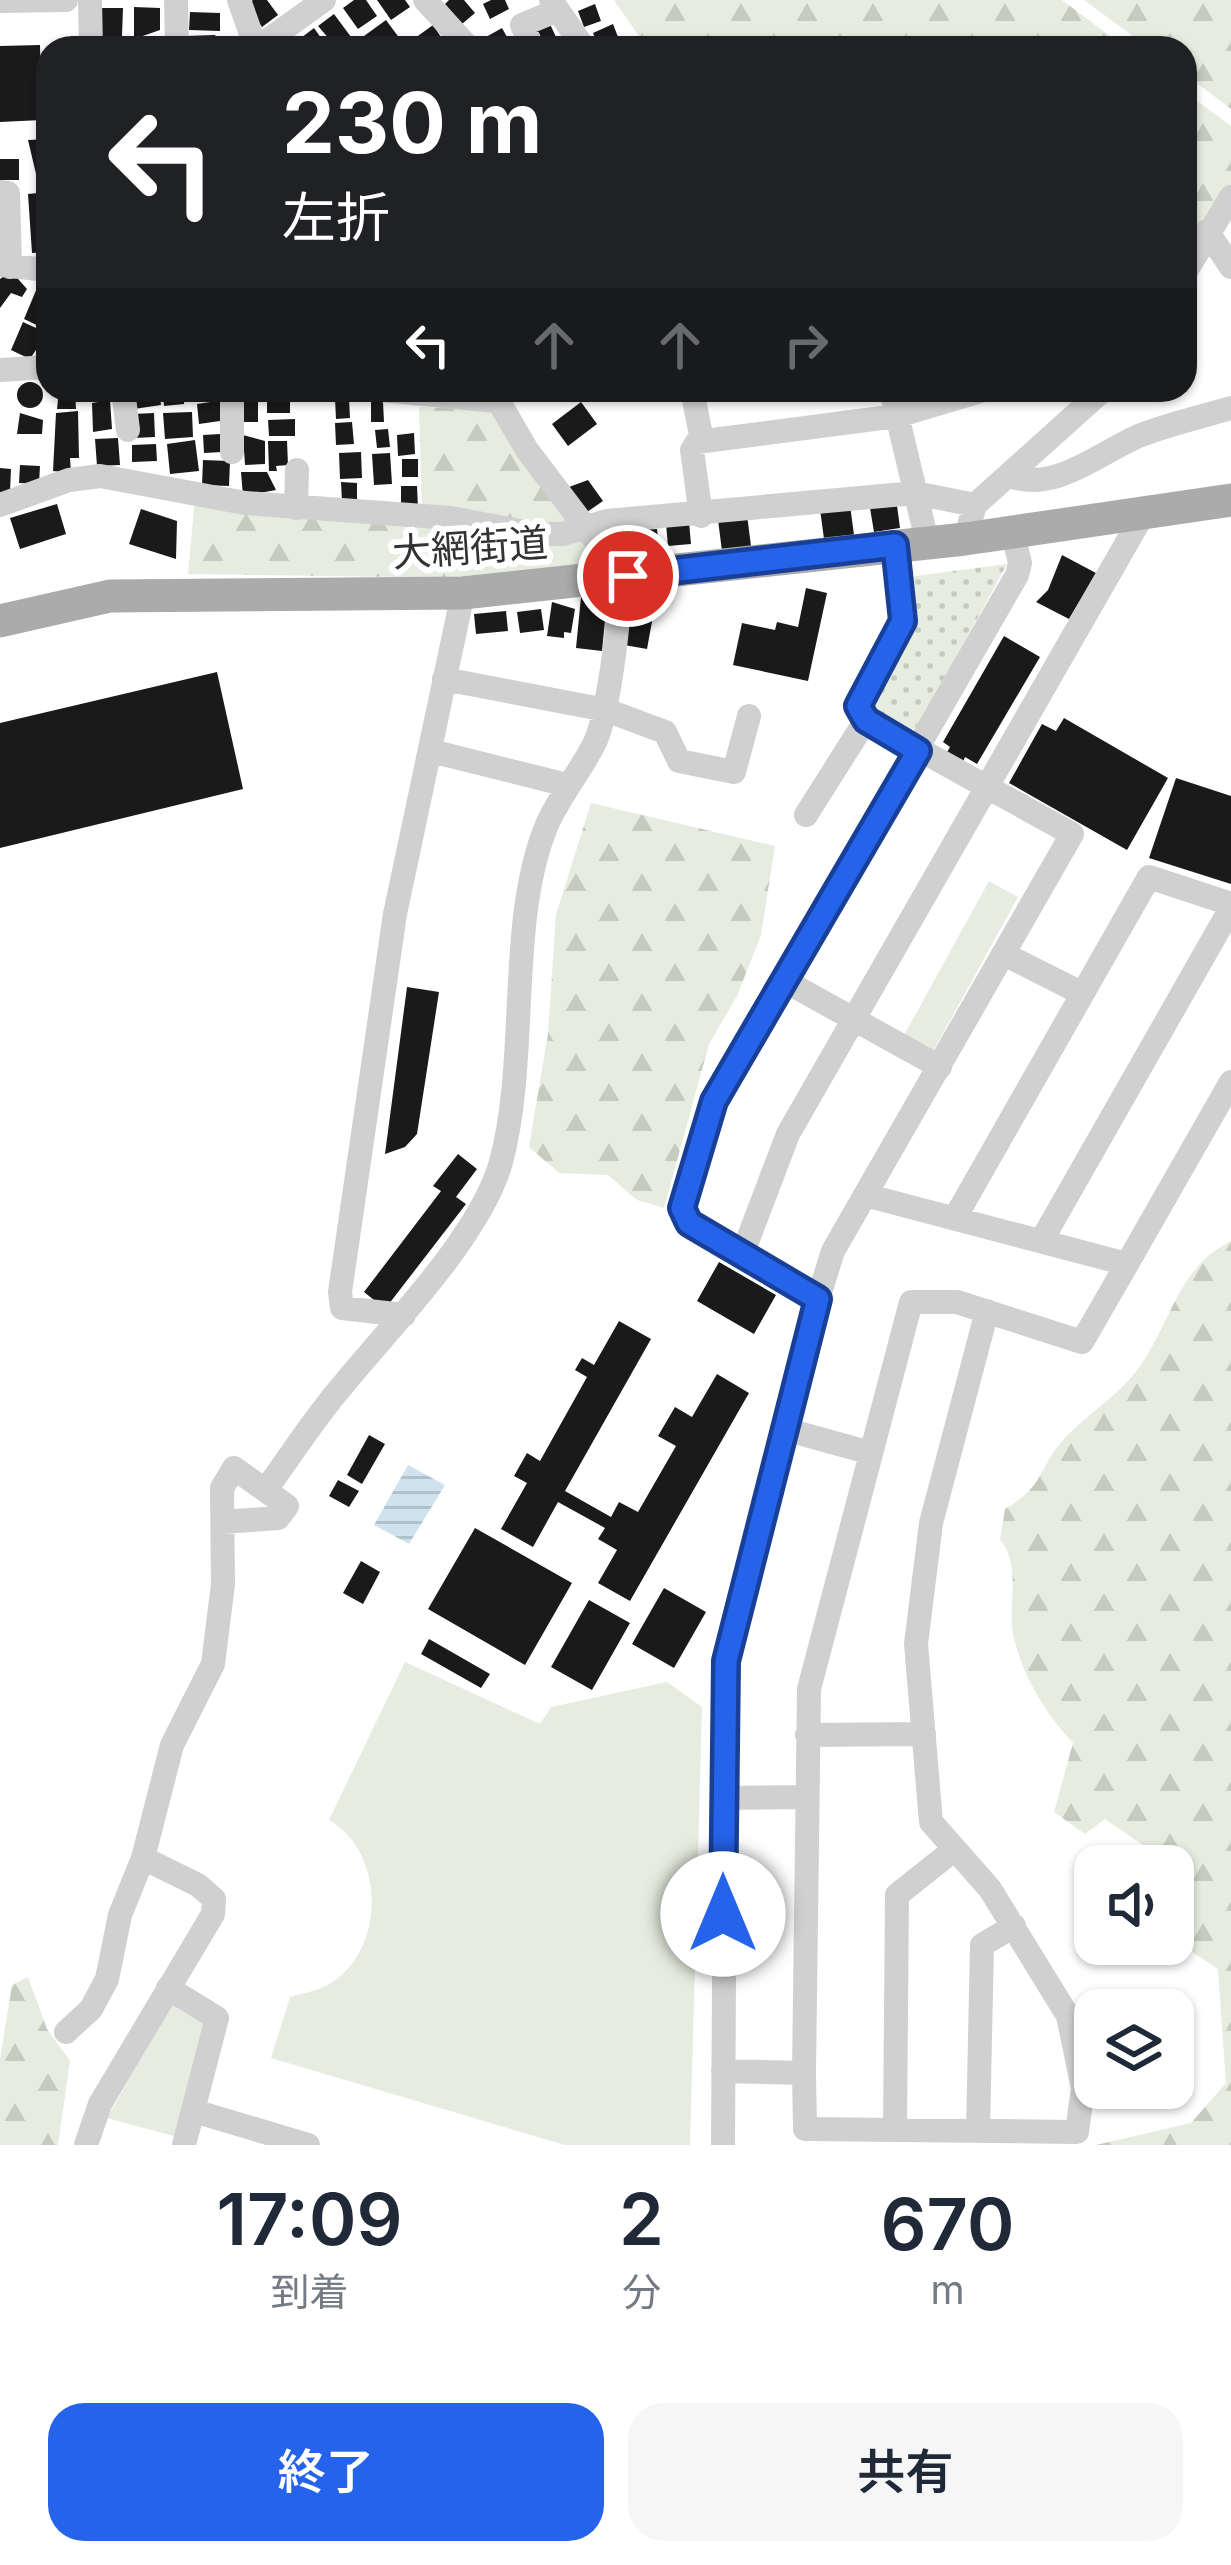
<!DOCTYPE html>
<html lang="ja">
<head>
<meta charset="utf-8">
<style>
	:root { --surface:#fff; --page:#f6f6f7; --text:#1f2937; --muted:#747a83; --accent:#2563eb }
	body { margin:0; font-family:Inter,"Noto Sans JP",sans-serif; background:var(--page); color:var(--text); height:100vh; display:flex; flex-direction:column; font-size:45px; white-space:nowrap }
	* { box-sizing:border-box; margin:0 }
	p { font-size:39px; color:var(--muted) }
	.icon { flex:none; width:66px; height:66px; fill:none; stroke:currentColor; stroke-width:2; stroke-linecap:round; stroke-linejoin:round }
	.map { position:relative; height:2145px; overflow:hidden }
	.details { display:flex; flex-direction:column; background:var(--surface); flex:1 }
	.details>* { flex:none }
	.top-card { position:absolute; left:36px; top:36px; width:1161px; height:366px; border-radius:36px; box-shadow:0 3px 9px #0004; background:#202124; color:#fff; overflow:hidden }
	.buttons { position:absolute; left:1074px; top:1845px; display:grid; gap:24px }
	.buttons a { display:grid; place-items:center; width:120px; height:120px; border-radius:24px; background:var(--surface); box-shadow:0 3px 9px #0004; font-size:60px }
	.pin { position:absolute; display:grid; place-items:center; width:102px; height:102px; color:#fff; margin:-51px; border:6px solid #fff; border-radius:50%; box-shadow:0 3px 12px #0007 }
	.me { position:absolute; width:132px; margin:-66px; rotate:0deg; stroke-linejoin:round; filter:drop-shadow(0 0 9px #0008) }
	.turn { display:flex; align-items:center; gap:42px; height:252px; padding:0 48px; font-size:54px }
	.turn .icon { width:156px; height:156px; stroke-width:2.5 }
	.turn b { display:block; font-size:84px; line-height:102px }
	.lanes { display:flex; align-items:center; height:114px; padding:0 48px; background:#0003; justify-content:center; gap:60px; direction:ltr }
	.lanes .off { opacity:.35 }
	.eta { display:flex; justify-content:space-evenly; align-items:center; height:204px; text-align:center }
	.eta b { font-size:72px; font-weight:600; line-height:84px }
	.cta { display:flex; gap:24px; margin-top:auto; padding:24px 48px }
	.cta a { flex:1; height:138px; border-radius:36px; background:var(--accent); color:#fff; font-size:48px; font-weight:600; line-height:138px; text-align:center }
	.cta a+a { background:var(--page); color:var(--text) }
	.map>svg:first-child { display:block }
	.grass { fill:url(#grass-dots) }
	.forest { fill:url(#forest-firs) }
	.green { fill:#e6ecdf }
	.water { fill:url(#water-rules) }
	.building { fill:#1a1a1a }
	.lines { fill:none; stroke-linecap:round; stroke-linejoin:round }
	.minor { stroke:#d0d0d0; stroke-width:24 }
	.major { stroke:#ababab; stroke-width:33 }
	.route-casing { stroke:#184099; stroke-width:30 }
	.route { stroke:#2563eb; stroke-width:21 }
	.labels { text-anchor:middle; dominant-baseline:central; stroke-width:12; stroke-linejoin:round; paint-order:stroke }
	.street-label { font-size:39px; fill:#333; stroke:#fff }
</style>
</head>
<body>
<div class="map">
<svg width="1231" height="2145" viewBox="0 0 1231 2145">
	<defs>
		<pattern id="grass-dots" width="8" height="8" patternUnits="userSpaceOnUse" patternTransform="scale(3)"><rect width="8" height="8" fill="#e6ecdf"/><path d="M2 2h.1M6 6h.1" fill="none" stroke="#c6cbc0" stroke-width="1.8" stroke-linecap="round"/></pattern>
		<pattern id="forest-firs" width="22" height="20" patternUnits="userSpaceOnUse" patternTransform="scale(3)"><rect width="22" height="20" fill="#e6ecdf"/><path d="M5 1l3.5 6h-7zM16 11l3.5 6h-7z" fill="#c6cbc0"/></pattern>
		<pattern id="water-rules" width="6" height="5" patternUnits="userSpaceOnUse" patternTransform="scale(3)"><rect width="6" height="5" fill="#cfe2ee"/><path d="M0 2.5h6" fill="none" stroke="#b2c2cd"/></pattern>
	</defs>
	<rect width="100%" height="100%" fill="#fff"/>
	<path class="grass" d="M 1007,564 L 919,726 L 906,732 L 873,711 L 870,698 L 916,618 L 910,582 L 915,576 Z"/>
	<path class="forest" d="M 614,0 L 1062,0 L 1126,48 L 647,48 Z
		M 1084,0 L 1231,0 L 1231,109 L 1185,74 L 1185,48 L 1149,48 Z
		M 1185,92 L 1231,126 L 1231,187 L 1185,256 Z
		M 419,407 L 494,410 L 578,524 L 541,529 L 422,509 Z
		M 195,498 L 594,539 L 605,567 L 474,578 L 188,574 Z
		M 591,803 L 775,846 L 761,935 L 737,996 L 709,1044 L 664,1208 L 637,1200 L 608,1175 L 559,1173 L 529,1147 L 548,1034 L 556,915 Z
		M 1231,1241 L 1231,2145 L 1096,2145 L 1191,2123 L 1226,2083 L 1218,1969 L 1173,1939 L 1173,1866 L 1105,1819 L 1085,1834 L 1054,1812 L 1073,1743 C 1046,1714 1023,1677 1014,1638 C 1006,1603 1023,1569 1000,1539 L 1005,1509 C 1046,1485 1037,1469 1064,1439 C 1090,1411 1123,1394 1144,1360 C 1173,1315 1180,1267 1231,1241 Z
		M 28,1977 L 47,2029 L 70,2061 L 58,2145 L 0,2145 L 0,2059 L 12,1985 Z"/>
	<path class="green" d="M 989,881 L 1018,897 L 931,1055 L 902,1039 Z
		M 405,1662 L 540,1724 L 551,1707 L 667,1682 L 702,1707 L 690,2145 L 565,2145 L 271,2058 L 290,1997 C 301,1994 315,1991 326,1986 C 386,1954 387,1853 329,1820 Z
		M 175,2000 L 207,2017 L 177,2137 L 107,2118 Z"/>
	<path class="water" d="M 408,1465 L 445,1485 L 409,1544 L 374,1525 Z"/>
	<path class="building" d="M 253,0 L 267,0 L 278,15 L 262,27 L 246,5 Z
		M 354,0 L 366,0 L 377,16 L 358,29 L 343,8 Z
		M 377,0 L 405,0 L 410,7 L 391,20 Z
		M 449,0 L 464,0 L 475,13 L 462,24 L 445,4 Z
		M 491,0 L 505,0 L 509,9 L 490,19 L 483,4 Z
		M 595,4 L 601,21 L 584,27 L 578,11 Z
		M 134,7 L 160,8 L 160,30 L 134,39 Z
		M 101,8 L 123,8 L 122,36 L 100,36 Z
		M 190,12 L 220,13 L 220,31 L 189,30 Z
		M 334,14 L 351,37 L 337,48 L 318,26 Z
		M 386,20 L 400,39 L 386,48 L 372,48 L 364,36 Z
		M 550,24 L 561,48 L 543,48 L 535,31 Z
		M 613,24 L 618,37 L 598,45 L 593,33 Z
		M 433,25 L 445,43 L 416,48 L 411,41 Z
		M 314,28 L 328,48 L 302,48 L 297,41 Z
		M 502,28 L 513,48 L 492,48 L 486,37 Z
		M 215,35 L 222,48 L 186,48 L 186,36 Z
		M 40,45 L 41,86 L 48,86 L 42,120 L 0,122 L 0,46 Z
		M 48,139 L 48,177 L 37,178 L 28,140 Z
		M 0,159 L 19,159 L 19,180 L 0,180 Z
		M 48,192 L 48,252 L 32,253 L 28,194 Z
		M 11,271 L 27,289 L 22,297 L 11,293 L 0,308 L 0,279 Z
		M 40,281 L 48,285 L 43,328 L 24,319 Z
		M 23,322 L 47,333 L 30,359 L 11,350 Z
		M17 395a13 13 0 1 1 26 0a13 13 0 1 1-26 0Z
		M 59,390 L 75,390 L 76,409 L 57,409 Z
		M 132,390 L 159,390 L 161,405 L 134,409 Z
		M 163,390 L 185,390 L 184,404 L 164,406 Z
		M 239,390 L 258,390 L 258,422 L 239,422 Z
		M 267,390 L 290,390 L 290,413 L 267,413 Z
		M 335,399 L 349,399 L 350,418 L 336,419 Z
		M 110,400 L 112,429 L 93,432 L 92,403 Z
		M 224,400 L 227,420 L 199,424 L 197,404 Z
		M 371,402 L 383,402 L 384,422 L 371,422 Z
		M 581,402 L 597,424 L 568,446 L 552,424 Z
		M 78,411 L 79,458 L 70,458 L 71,473 L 53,471 L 56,413 Z
		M 192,412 L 193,437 L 165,439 L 163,413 Z
		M 20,413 L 43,420 L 42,434 L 17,434 Z
		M 154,413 L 155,437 L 134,438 L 133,414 Z
		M 295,419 L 295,436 L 269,436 L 268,420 Z
		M 352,422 L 354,444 L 336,445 L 335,423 Z
		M 388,429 L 390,447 L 377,448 L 375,430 Z
		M 414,433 L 415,454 L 398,456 L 397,435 Z
		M 220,434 L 222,452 L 204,453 L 203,435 Z
		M 243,435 L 265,441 L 265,464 L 245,465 Z
		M 118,438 L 120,465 L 97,466 L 95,439 Z
		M 195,440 L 199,471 L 170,474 L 167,444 Z
		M 268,441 L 287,441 L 288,465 L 276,466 L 277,471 L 269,471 Z
		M 156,444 L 157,461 L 132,462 L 132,445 Z
		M 361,452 L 362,478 L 340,479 L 339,453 Z
		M 390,453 L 392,484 L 374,485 L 372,454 Z
		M 402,459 L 418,459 L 418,477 L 402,477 Z
		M 203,460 L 230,461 L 229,486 L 202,485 Z
		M 20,465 L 40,466 L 39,484 L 19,483 Z
		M 0,468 L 11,469 L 10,492 L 0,492 Z
		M 241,472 L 267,472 L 276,490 L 243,496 Z
		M 588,480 L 603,501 L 587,512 L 569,487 Z
		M 341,482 L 357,483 L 357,499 L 342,502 Z
		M 401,486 L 417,486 L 418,508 L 401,508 Z
		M 896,498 L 900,528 L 874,532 L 869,502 Z
		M 57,504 L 66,534 L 20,549 L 10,518 Z
		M 850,505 L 854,535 L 824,539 L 820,509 Z
		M 141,509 L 177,521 L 176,559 L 129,544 Z
		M 747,515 L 751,546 L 722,551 L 718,520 Z
		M 689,522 L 691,544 L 668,546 L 666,524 Z
		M 634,528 L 640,559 L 619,560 L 617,545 L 610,548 L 601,532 Z
		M 657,529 L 660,559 L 644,560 L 641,530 Z
		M 1062,555 L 1096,573 L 1069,619 L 1036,602 L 1048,590 Z
		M 806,588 L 827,593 L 808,681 L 733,665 L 742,623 L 775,630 L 777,622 L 798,627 Z
		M 634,590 L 657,594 L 647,649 L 624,645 Z
		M 581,597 L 607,600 L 602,651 L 576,648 Z
		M 552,602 L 575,609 L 571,633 L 564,632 L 564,638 L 547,636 Z
		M 541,609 L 544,630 L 520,633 L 517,612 Z
		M 506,611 L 508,631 L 476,634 L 474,614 Z
		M 1004,636 L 1040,657 L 977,764 L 965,757 L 963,762 L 946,754 L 950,747 L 943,742 Z
		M 217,672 L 243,789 L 0,848 L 0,723 Z
		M 1064,718 L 1168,778 L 1127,850 L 1009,783 L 1042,724 L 1056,731 Z
		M 1176,778 L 1231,796 L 1231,884 L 1149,858 Z
		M 407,987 L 439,992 L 417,1134 L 405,1147 L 385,1154 Z
		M 458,1154 L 477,1169 L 456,1197 L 466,1204 L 385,1309 L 364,1292 L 441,1191 L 433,1186 Z
		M 719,1262 L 776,1295 L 754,1334 L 697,1301 Z
		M 619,1321 L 651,1339 L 565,1491 L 611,1517 L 619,1502 L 638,1512 L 676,1446 L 658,1436 L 675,1407 L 692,1417 L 717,1374 L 749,1393 L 630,1601 L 598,1583 L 617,1550 L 598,1539 L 605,1528 L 558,1502 L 533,1547 L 501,1529 L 527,1483 L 514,1476 L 527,1453 L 540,1461 L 587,1377 L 575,1370 L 582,1358 L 594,1365 Z
		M 369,1435 L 385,1444 L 362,1484 L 347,1475 Z
		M 338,1480 L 359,1491 L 349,1507 L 329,1496 Z
		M 475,1528 L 572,1583 L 525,1665 L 428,1609 Z
		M 361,1561 L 380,1572 L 363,1604 L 343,1593 Z
		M 664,1588 L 706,1612 L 674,1668 L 632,1644 Z
		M 589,1600 L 630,1623 L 592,1690 L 551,1667 Z
		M 429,1639 L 490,1674 L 481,1688 L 421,1654 Z"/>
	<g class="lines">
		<path class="minor" d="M 90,0 L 91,48
			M 176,0 L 177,48
			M 239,0 L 256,48
			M 425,0 L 469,48
			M 551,0 L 584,48
			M 0,1 L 66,0
			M 257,48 L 324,0
			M 533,48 L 522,25 L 558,10
			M 0,192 L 8,193 L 10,267
			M 1207,231 L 1231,267
			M 0,265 L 48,270
			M 1185,273 L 1231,197
			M 0,370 L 48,367
			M 123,390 L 128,430
			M 381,390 L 496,401
			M 692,390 L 702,440
			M 891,390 L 927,541
			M 232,452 L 232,390
			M 1010,476 C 1055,493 1100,452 1141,435 C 1169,424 1201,417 1231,408
			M 0,505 L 69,480 L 100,476 L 245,503 L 451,518 L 536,534 L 563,534 L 607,521 L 915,493 L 975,505
			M 296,508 L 297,470
			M 701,516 L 692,450 L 697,442 L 897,416 L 984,390
			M 965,539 L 975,505 L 1103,390
			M 444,679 L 606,710 L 665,732 L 679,761 L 734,772 L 749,716
			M 431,751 L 567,785
			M 806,815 L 866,720
			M 1004,954 L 1081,993
			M 785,981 L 940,1067
			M 865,1195 L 1127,1264 L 1231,1082
			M 956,1216 L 1149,877 L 1231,904
			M 1043,1238 L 1231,908
			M 742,1255 L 788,1134 L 1145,511
			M 818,1299 L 689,1223 L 682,1208 L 714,1101 L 1017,575 L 1020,563 L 1012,530
			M 404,1315 L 342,1308 L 340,1292 L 395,914 L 463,593
			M 784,1429 L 871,1453
			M 267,1488 C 292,1454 315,1417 343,1385 C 391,1326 481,1235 501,1162 C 529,1058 507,924 546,827 C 559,796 582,770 596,740 C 608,712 625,597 617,569 L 527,450 L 492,390
			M 807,1735 L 924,1734
			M 724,1798 L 805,1797
			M 168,1988 L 217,2018 L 184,2145
			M 66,2032 L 91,2009 L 107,1979 L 120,1915 L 143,1858 L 172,1745 L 213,1664 L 223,1584 L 222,1488 L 234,1468 L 287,1506 L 278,1518 L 223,1522
			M 723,2071 L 804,2073 L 805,2129 L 1077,2132 L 1083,2088 L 1068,2016 L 990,1889 L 931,1822 L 916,1644 L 931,1523 L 987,1311
			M 804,2073 L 809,1689 L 911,1302 L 957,1302 L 1082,1342 L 1127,1264
			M 194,2111 L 308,2145
			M 895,2130 L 897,1895 L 955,1849
			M 978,2131 L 982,1945 L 1014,1926
			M 86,2145 L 100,2104 L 213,1914 L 214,1899 L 198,1885 L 143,1858
			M 723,2145 L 726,1661 L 818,1299 L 833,1251 L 1072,834 L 866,720 L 858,706 L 903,621 L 894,545"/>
		<path class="major" d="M 0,621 L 110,596 L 463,593 L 965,539 L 1231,500"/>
	</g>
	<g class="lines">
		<g class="route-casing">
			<path id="route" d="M 628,576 L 895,545 L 903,621 L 858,706 L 866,720 L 918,751 L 714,1101 L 682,1208 L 689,1223 L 818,1299 L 726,1661 L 723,1914"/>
		</g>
		<use href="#route" class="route"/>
	</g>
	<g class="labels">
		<g class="street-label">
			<text transform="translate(470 547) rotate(-4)">大網街道</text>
		</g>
	</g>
</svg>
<div class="buttons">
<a><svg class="icon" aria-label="sound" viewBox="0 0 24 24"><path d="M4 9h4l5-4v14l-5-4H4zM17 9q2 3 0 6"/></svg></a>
<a><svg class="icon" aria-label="layers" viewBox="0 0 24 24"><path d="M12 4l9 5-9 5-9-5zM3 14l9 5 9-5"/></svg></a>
</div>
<div class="pin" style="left:628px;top:576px;background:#d93025"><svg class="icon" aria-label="arrive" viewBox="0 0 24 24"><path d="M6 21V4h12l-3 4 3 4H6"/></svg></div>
<svg class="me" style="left:723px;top:1914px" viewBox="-20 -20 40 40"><circle r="19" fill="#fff"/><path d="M0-13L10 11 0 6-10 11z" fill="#2563eb"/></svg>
<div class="top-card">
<div class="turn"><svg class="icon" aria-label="left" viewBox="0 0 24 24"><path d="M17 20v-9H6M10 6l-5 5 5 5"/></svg><div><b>230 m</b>左折</div></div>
<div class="lanes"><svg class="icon" aria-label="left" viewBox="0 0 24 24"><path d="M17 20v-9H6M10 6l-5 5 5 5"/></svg><svg class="icon off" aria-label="ahead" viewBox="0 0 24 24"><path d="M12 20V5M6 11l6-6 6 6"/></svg><svg class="icon off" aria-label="ahead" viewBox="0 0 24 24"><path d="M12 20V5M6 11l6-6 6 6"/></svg><svg class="icon off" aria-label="right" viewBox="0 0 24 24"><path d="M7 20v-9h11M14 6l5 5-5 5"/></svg></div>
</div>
</div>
<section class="details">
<div class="eta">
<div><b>17:09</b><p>到着</p></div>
<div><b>2</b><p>分</p></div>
<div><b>670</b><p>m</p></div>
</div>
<div class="cta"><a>終了</a><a>共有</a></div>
</section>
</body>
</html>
